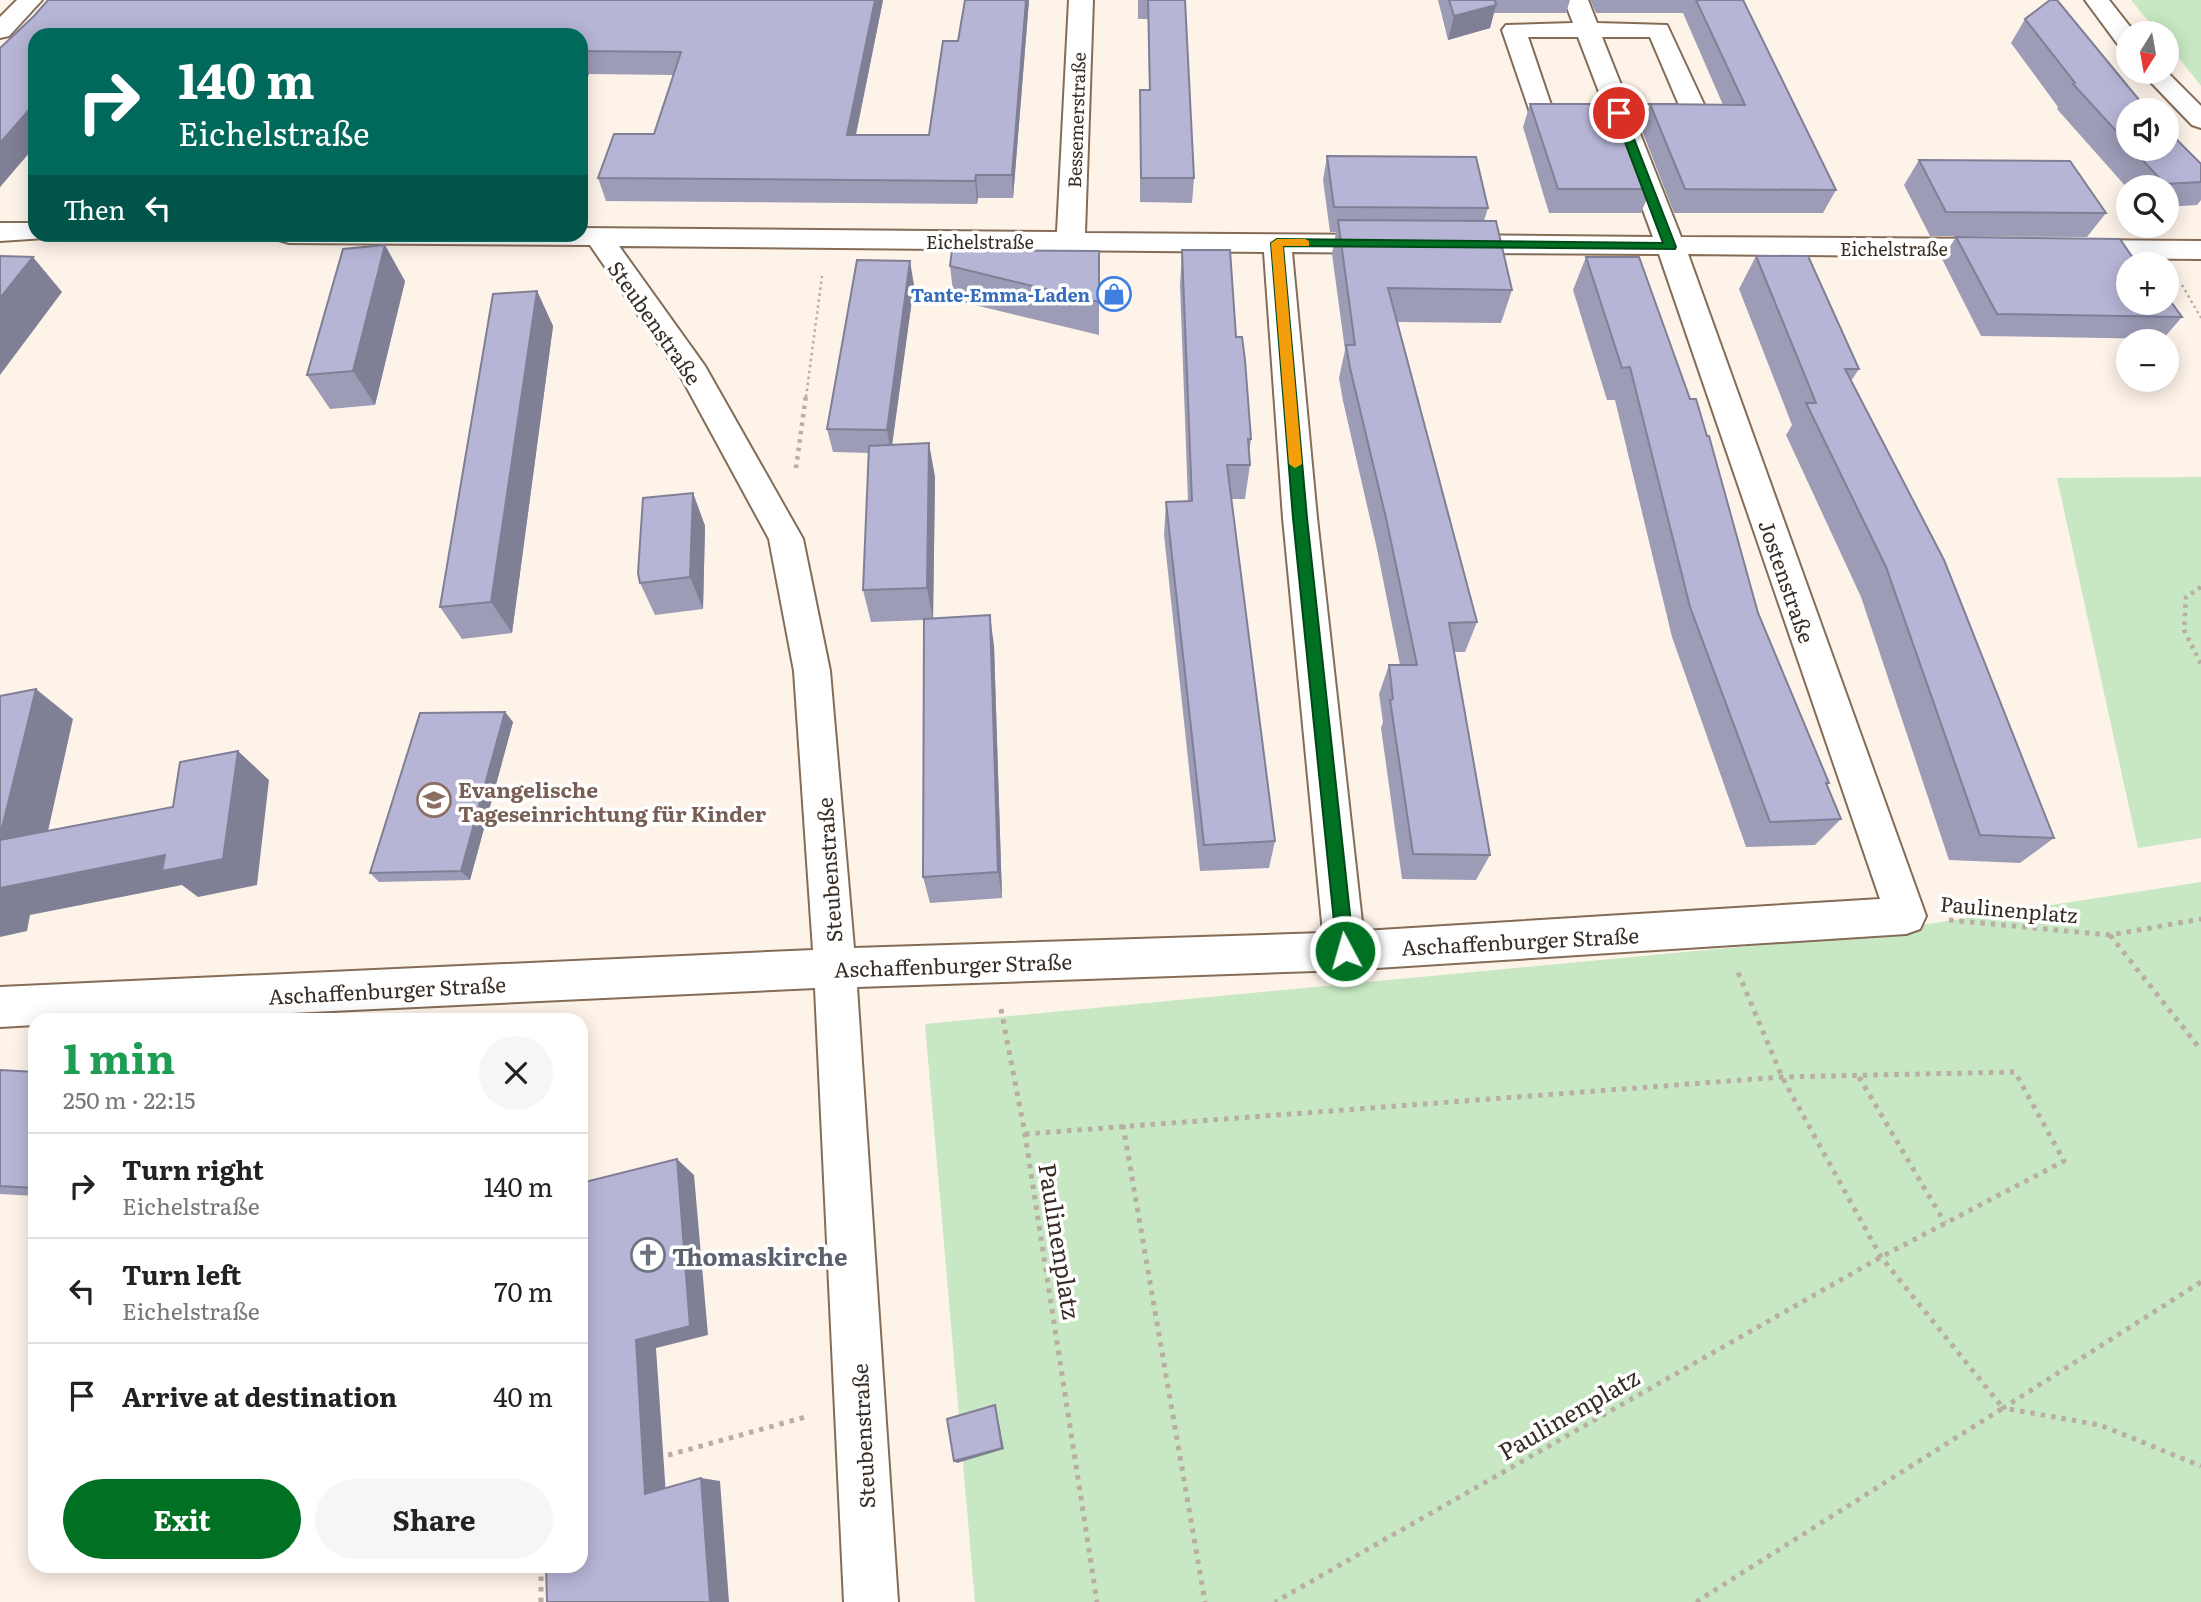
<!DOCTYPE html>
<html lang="en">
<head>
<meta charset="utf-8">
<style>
	:root { --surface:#fff; --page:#f6f6f6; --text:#222; --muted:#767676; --line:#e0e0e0; --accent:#007123 }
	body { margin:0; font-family:Literata,serif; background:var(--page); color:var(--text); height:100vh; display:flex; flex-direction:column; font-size:26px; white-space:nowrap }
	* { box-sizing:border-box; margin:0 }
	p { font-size:23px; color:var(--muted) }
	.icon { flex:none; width:38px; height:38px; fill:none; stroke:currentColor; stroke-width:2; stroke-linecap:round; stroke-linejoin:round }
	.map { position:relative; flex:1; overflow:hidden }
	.drawer { position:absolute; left:28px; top:1013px; width:560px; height:560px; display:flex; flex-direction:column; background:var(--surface); border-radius:21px; box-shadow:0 4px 18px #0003 }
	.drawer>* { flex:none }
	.guide { position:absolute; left:28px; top:28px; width:560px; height:214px; border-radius:21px; box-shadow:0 4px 18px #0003; background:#00695c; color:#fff; overflow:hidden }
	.needle { width:46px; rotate:191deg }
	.controls { position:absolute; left:2116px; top:21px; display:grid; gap:14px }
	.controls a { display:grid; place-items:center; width:63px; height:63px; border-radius:50%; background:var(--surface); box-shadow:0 4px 18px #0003; font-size:35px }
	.pin { position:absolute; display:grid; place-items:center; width:60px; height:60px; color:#fff; margin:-30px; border:4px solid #fff; border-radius:50%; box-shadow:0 2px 7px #0007 }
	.me { position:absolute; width:77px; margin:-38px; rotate:354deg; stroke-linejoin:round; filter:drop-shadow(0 0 5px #0008) }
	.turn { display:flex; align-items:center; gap:24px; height:147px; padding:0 35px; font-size:32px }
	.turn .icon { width:91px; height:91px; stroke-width:2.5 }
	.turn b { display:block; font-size:49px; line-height:60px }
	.then { display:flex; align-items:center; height:66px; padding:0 35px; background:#0003; gap:14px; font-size:26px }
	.round { display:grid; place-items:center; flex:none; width:74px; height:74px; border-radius:37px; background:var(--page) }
	.summary { display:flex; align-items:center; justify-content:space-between; height:119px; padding:0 35px }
	h1 { font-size:42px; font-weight:700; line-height:52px; color:#1e9e55 }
	.button { display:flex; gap:14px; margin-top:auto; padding:14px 35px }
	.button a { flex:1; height:80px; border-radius:42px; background:var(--accent); color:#fff; font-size:28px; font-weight:700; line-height:80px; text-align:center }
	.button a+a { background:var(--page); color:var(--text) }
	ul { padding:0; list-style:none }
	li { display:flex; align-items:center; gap:21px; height:105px; padding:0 35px; border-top:2px solid var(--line) }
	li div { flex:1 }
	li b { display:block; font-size:26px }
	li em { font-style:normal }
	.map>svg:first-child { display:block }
	.green { fill:#c7e8c3 }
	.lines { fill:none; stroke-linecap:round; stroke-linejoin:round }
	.minor-casing { stroke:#856c57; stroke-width:4 }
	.path-far2 { stroke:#b9aea4; stroke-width:2.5; stroke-dasharray:2.5 3.5; stroke-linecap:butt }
	.path-far1 { stroke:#b9aea4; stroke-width:4.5; stroke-dasharray:3.5 5; stroke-linecap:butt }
	.path { stroke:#b9aea4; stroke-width:5; stroke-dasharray:4.5 6; stroke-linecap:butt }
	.minor { fill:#fff; fill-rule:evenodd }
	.wall { fill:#9d9cb7 }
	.shaded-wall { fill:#7f7f95 }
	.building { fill:#b6b5d5; stroke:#7f7f95; stroke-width:2 }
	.route { fill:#007123; stroke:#004917; stroke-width:2 }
	.slow { fill:#f59e0b }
	.labels { text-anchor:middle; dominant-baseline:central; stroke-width:7; stroke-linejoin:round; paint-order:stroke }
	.far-street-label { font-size:18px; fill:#392e25; stroke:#fff }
	.far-shop-label { font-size:18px; font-weight:bold; fill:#366cbe; stroke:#fff; text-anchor:end }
	.street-label { font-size:21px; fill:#392e25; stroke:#fff }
	.education-label { font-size:21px; font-weight:bold; fill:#785e54; stroke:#fff; text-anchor:start }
	.near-street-label { font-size:24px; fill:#392e25; stroke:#fff }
	.near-worship-label { font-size:24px; font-weight:bold; fill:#5b616d; stroke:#fff; text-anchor:start }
</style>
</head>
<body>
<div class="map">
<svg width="2201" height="1602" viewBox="0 0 2201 1602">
	<rect width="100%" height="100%" fill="#fef3e9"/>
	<path class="green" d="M 2131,0 L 2201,0 L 2201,86 L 2167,43 L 2166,33 L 2158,33 Z
		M 2201,477 L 2201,838 L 2138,848 L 2057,478 Z
		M 2201,882 L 2201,1602 L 975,1602 L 925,1024 L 1843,937 Z"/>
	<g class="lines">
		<g class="minor-casing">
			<path id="minor" d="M 17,0 L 42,0 L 9,36 L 0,38 L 0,17 Z
				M 1069,0 L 1093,0 L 1085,233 L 1387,235 L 1397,238 L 1401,244 L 1397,250 L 1387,253 L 1292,252 L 1317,518 L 1363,931 L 1880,899 L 1659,254 L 1451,253 L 1441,250 L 1437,244 L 1441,238 L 1451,235 L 1653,237 L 1610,121 L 1532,118 L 1502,30 L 1506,25 L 1573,23 L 1564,0 L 1588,0 L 1597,23 L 1667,25 L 1708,113 L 1704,118 L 1695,121 L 1635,121 L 1681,237 L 2003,239 L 2013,242 L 2017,248 L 2013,254 L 2003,257 L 1688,254 L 1926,916 L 1920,929 L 1906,934 L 1345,970 L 857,987 L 898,1602 L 844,1602 L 815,988 L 142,1020 L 35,1020 L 35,1025 L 0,1027 L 0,987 L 813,950 L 794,671 L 769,539 L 681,377 L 590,245 L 289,243 L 279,240 L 275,234 L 581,234 L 581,228 L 1057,232 ZM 1528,37 L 1578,37 L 1604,105 L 1551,105 ZM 1602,37 L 1650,37 L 1679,105 L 1629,105 ZM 619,246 L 1264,252 L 1283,518 L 1323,933 L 854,948 L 830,671 L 803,539 L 705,366 Z
				M 2085,0 L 2109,0 L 2135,33 L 2128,33 L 2128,48 L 2119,46 Z
				M 2166,71 L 2201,106 L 2201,128 L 2192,125 L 2141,72 Z
				M 0,223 L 35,223 L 35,234 L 47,234 L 45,238 L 0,241 Z
				M 2074,240 L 2201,241 L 2201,259 L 2074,258 L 2064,255 L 2060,249 L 2064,243 Z"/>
		</g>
		<path class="path-far2" d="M 2182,285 L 2201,318
			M 806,397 L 822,276"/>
		<path class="path-far1" d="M 796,468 L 806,395
			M 2201,587 L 2186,597 L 2184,630 L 2201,664"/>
		<path class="path" d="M 1949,920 L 2110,935 L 2201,919
			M 2110,935 L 2201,1050
			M 1001,1009 L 1025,1134 L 1097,1602
			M 1859,1077 L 1945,1223
			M 1123,1125 L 1205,1602
			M 1025,1134 L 1782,1077 L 2015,1072 L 2064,1161 L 1881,1257 L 1275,1602
			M 2201,1282 L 2003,1408 L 2100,1425 L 2201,1466
			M 658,1458 L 809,1416
			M 541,1566 L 541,1602
			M 1696,1602 L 2003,1408 L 1881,1257 L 1782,1077 L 1737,970"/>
		<use href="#minor" class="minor"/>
	</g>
	<path class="wall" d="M 48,0 L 883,0 L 856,135 L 929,135 L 958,41 L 965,0 L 1029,0 L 1013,198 L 978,198 L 977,204 L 606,201 L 598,178 L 654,134 L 674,75 L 589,74 L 588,76 L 581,76 L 581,35 L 35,35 L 35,146 L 0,187 L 0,48 L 34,16 Z
		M 1138,0 L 1185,0 L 1194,178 L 1192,203 L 1140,202 L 1140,90 L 1149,90 L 1148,19 L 1138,19 Z
		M 1438,0 L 1570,0 L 1566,13 L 1494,13 L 1490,28 L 1448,40 Z
		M 1590,0 L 1743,0 L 1836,190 L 1823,213 L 1674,213 L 1641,128 L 1650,104 L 1723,105 L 1683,13 L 1596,13 Z
		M 2025,19 L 2128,110 L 2128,149 L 2166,149 L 2201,164 L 2201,200 L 2197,205 L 2166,207 L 2166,187 L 2128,187 L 2128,189 L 2057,109 L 2058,107 L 2011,43 Z
		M 1530,104 L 1651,189 L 1641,213 L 1549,213 L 1523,127 Z
		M 1327,156 L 1488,208 L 1484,221 L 1512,290 L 1501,323 L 1397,322 L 1477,622 L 1465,652 L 1454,652 L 1490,855 L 1476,880 L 1402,879 L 1381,728 L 1383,722 L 1379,694 L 1389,665 L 1400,665 L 1377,549 L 1343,401 L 1339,378 L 1345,350 L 1332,254 L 1336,232 L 1330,232 L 1323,180 Z
		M 1919,160 L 2106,213 L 2087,237 L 1930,236 L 1904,185 Z
		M 1956,237 L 2128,264 L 2182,317 L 2163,339 L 1981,336 L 1942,259 Z
		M 1182,250 L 1236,337 L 1251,439 L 1249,453 L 1250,465 L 1245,499 L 1231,499 L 1275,841 L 1269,868 L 1200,871 L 1164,535 L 1166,502 L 1188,501 L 1180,285 Z
		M 1099,251 L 1099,335 L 954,300 L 950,266 Z
		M 1756,256 L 1859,369 L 1851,381 L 2054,838 L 2020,863 L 1949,860 L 1861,597 L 1786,435 L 1792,425 L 1739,289 Z
		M 1586,257 L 1758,613 L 1829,783 L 1827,785 L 1841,819 L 1815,845 L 1746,847 L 1672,637 L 1615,400 L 1607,400 L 1573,290 Z
		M 405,281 L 375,405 L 330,409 L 307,375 Z
		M 914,285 L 892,444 L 935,477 L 933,618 L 994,646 L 1002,898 L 930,903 L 923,877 L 924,620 L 871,622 L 863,590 L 869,453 L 833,452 L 827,429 Z
		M 537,291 L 553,326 L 512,633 L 462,639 L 440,607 Z
		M 693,493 L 705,526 L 703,609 L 655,615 L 640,583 Z
		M 505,712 L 513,722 L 470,880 L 379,882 L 370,873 Z
		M 0,1070 L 35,1072 L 35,1196 L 0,1194 Z"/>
	<path class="shaded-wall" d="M 875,0 L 883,0 L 851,158 L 847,135 Z
		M 1026,0 L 1029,0 L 1013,198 L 1012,175 Z
		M 1496,5 L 1490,28 L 1448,40 L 1454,16 Z
		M 581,52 L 589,74 L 588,76 L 581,57 Z
		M 35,103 L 35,146 L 0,187 L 0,143 Z
		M 976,175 L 978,198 L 977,204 L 975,181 Z
		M 385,245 L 405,281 L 375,405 L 353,371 Z
		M 33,257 L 62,292 L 0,375 L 0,298 Z
		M 910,261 L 914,285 L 891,453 L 887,430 Z
		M 537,291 L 553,326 L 512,633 L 491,602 Z
		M 929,443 L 935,477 L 933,620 L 927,588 Z
		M 693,493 L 705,526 L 703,609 L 690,577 Z
		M 990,615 L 994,646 L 1002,898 L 998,872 Z
		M 36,689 L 73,719 L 40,867 L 0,841 L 0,836 Z
		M 505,712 L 513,722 L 470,880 L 461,871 Z
		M 238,751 L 269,780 L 257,885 L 198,897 L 182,885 L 30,915 L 27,931 L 0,937 L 0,888 L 165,855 Z
		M 677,1159 L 694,1175 L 708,1335 L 656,1348 L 666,1496 L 645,1494 L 636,1340 Z
		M 995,1405 L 996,1408 L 1004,1449 L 957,1463 L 954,1461 Z
		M 701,1478 L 720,1481 L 729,1602 L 710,1602 Z"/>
	<path class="building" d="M 48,0 L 875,0 L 847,135 L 929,135 L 943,41 L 958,41 L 965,0 L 1026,0 L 1012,175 L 976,175 L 975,181 L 598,178 L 614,134 L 654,134 L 681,52 L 581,51 L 581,35 L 35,35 L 35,103 L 0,143 L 0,48 L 34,16 Z
		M 1148,0 L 1185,0 L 1194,178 L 1141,178 L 1140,90 L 1150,90 Z
		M 1449,0 L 1495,0 L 1496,5 L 1454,16 Z
		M 1696,0 L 1743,0 L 1836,190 L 1685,189 L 1650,104 L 1745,105 Z
		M 2050,0 L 2057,0 L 2140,101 L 2148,110 L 2128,110 L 2128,144 L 2073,84 L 2075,83 L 2025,19 Z
		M 1530,104 L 1618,104 L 1651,189 L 1558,189 Z
		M 2166,129 L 2201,164 L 2201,182 L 2165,184 L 2132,149 L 2166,149 Z
		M 1327,156 L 1476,157 L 1488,208 L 1334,207 Z
		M 1919,160 L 2070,161 L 2106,213 L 1946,212 Z
		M 1338,220 L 1496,221 L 1512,290 L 1388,288 L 1477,622 L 1449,623 L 1490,855 L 1413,854 L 1390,700 L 1393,699 L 1389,665 L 1417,665 L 1386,518 L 1350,368 L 1346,345 L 1355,345 Z
		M 1956,237 L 2120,239 L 2137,264 L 2128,264 L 2128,303 L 2166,303 L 2166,295 L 2182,317 L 1997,314 Z
		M 385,245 L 353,371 L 307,375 L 343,249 Z
		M 952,250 L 1099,251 L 1099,302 L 950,266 Z
		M 1182,250 L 1230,250 L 1236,337 L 1242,337 L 1245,360 L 1251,439 L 1248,439 L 1250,465 L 1227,465 L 1275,841 L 1204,845 L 1166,502 L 1192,501 Z
		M 0,256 L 33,257 L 0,298 Z
		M 1756,256 L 1808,256 L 1859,369 L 1845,369 L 1944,560 L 2054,838 L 1980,835 L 1886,567 L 1806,403 L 1816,403 Z
		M 1586,257 L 1639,257 L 1690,399 L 1696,399 L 1707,436 L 1709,436 L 1758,613 L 1829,783 L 1826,783 L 1841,819 L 1770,822 L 1690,607 L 1630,367 L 1622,368 Z
		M 857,260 L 910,261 L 887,430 L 827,429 Z
		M 537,291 L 491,602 L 440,607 L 493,294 Z
		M 929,443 L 927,588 L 863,590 L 869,446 Z
		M 693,493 L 690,577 L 640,583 L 638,573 L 643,498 Z
		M 990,615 L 998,872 L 923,877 L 924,619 Z
		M 36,689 L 0,836 L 0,696 Z
		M 505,712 L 461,871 L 370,873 L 420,713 Z
		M 238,751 L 223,859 L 162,871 L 165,855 L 0,888 L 0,840 L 173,807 L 180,762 Z
		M 0,1070 L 35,1072 L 35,1188 L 0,1186 Z
		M 677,1159 L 690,1326 L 636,1340 L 645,1494 L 701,1478 L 710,1602 L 547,1602 L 546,1566 L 581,1566 L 581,1183 Z
		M 995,1405 L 1002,1448 L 954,1461 L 947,1419 Z"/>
	<path class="route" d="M 1619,109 L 1624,113 L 1676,247 L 1675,249 L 1283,246 L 1307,518 L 1354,951 L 1351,956 L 1345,958 L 1339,956 L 1337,951 L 1293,518 L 1271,243 L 1277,239 L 1663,243 L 1614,113 Z"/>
	<path class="slow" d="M 1305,239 L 1309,241 L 1309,246 L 1283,246 L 1302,464 L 1295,468 L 1289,464 L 1271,243 L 1277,239 Z"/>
	<defs>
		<g id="shop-ring" transform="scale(1.75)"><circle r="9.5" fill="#fff" stroke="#3f7fe0" stroke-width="1.5"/><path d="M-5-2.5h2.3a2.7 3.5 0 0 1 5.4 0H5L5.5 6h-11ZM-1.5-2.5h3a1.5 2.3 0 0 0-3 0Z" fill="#3f7fe0"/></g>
		<g id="school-ring" transform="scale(1.75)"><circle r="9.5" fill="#fff" stroke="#8d6e63" stroke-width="1.5"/><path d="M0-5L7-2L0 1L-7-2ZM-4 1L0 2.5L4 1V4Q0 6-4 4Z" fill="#8d6e63"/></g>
		<g id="church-ring" transform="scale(1.75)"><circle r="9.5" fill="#fff" stroke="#6b7280" stroke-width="1.5"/><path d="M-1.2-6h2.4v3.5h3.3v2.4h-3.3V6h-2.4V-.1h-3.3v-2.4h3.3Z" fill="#6b7280"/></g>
	</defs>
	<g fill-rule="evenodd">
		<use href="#shop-ring" x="1114" y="294"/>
		<use href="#school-ring" x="434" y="800"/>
		<use href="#church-ring" x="648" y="1255"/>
	</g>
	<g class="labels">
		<g class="far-street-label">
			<text transform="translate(1076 120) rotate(-88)">Bessemerstraße</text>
			<text x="980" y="241">Eichelstraße</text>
			<text x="1894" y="248">Eichelstraße</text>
		</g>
		<g class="far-shop-label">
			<text x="1090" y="294">Tante-Emma-Laden</text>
		</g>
		<g class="street-label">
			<text transform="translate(656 322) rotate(55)">Steubenstraße</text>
			<text transform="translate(1788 581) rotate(71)">Jostenstraße</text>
			<text transform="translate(828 870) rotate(-94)">Steubenstraße</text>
			<text transform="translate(2009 908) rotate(5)">Paulinenplatz</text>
			<text transform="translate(1520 940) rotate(-3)">Aschaffenburger Straße</text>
			<text transform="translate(953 964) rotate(-2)">Aschaffenburger Straße</text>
			<text transform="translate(387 989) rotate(-3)">Aschaffenburger Straße</text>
			<text transform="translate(862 1436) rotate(-93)">Steubenstraße</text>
		</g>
		<g class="education-label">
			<text x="458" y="788">Evangelische<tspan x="458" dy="24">Tageseinrichtung für Kinder</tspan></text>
		</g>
		<g class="near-street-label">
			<text transform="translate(1061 1241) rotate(81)">Paulinenplatz</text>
			<text transform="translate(1568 1413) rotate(-30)">Paulinenplatz</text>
		</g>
		<g class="near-worship-label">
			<text x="672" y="1255">Thomaskirche</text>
		</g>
	</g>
</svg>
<div class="controls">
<a><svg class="needle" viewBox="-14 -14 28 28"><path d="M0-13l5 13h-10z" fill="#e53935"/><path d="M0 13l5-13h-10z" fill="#767676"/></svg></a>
<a><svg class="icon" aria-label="sound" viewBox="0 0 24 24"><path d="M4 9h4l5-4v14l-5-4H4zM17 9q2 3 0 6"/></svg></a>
<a><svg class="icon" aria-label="search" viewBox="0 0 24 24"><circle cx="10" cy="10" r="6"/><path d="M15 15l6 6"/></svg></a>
<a>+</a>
<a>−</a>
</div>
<div class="pin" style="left:1619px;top:113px;background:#d93025"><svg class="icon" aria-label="arrive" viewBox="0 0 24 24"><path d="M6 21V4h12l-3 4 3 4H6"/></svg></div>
<svg class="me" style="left:1345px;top:951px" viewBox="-20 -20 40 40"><circle r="17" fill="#007123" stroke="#fff" stroke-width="3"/><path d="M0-11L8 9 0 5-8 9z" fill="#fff"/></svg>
<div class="guide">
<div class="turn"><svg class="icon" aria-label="right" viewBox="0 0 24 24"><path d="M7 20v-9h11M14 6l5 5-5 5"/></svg><div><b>140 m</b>Eichelstraße</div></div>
<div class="then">Then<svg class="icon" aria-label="left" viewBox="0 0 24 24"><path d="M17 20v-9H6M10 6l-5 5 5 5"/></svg></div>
</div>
<section class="drawer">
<div class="summary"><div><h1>1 min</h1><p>250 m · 22:15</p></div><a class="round"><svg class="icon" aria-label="close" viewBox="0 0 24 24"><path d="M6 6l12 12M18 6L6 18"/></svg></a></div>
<ul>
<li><svg class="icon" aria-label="right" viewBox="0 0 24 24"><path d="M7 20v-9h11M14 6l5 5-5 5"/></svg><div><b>Turn right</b><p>Eichelstraße</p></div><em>140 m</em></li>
<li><svg class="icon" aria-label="left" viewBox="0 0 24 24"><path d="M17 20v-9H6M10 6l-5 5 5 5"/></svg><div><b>Turn left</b><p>Eichelstraße</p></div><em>70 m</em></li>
<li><svg class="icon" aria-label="arrive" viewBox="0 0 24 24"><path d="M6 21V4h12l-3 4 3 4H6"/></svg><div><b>Arrive at destination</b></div><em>40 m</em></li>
</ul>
<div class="button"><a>Exit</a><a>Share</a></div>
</section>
</div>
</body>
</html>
